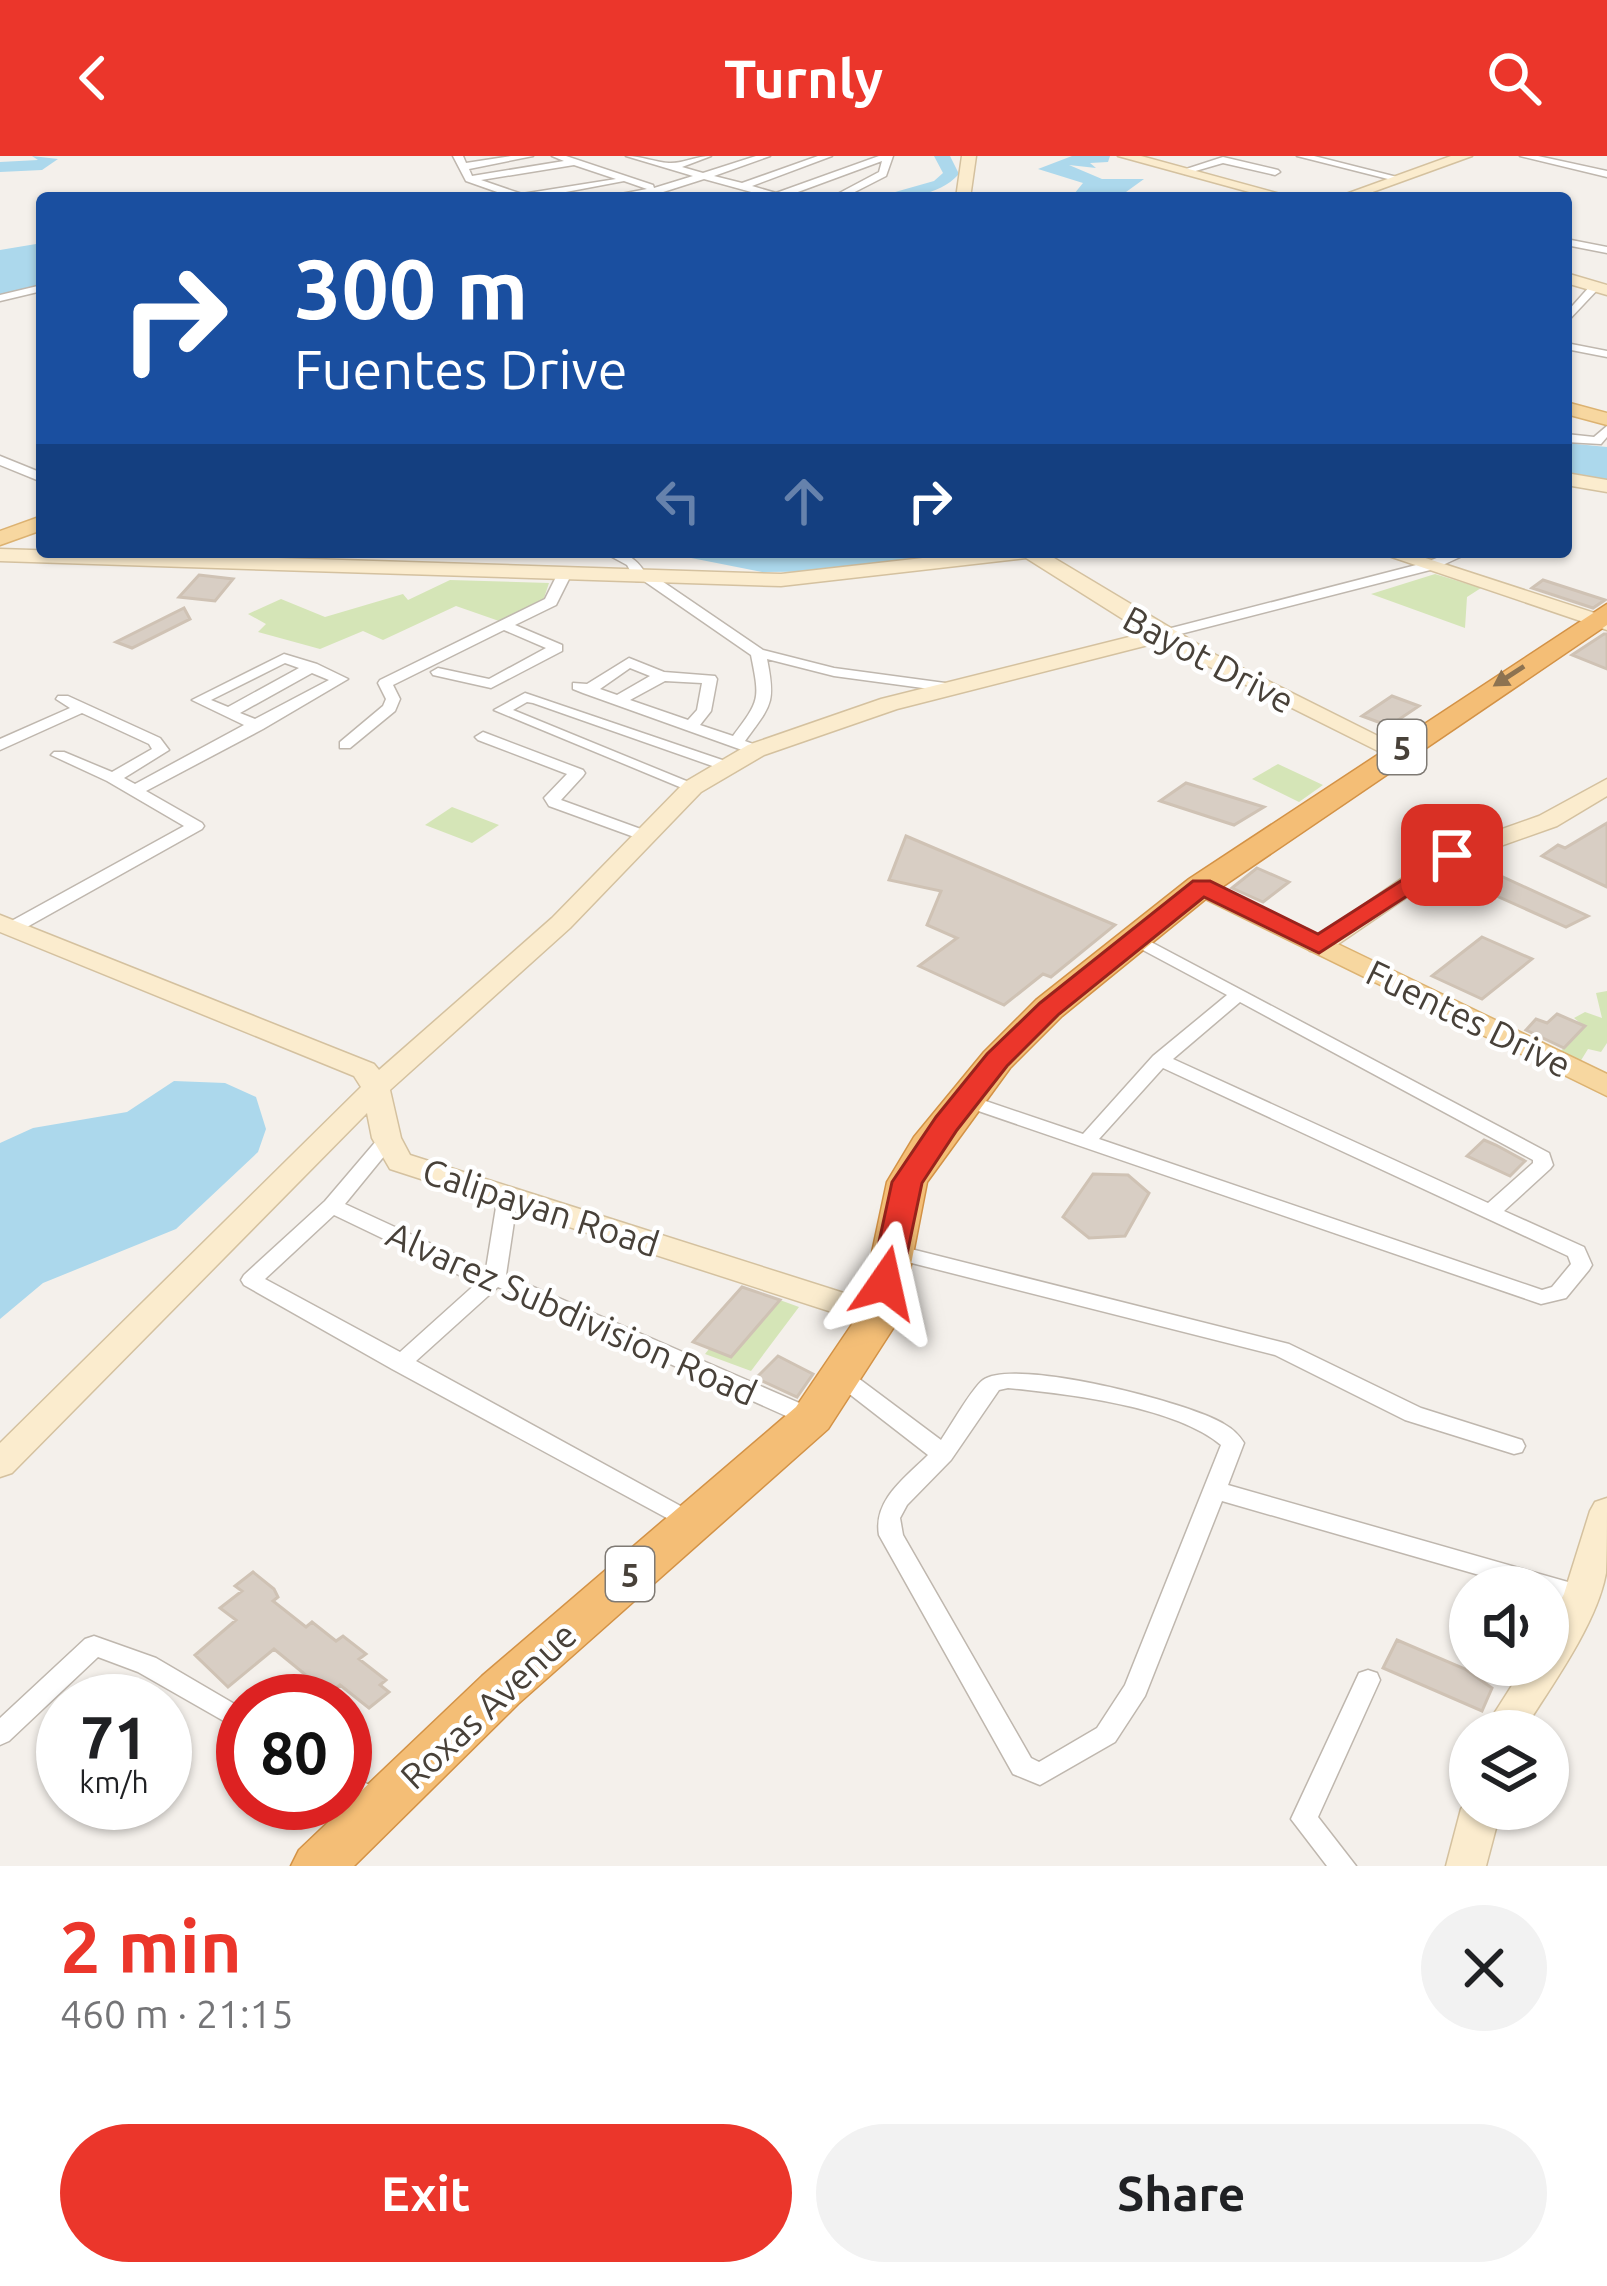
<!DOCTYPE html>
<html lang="en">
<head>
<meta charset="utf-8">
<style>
	:root { --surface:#fff; --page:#f2f2f2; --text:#202124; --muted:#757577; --accent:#eb362b }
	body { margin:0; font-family:Ubuntu,sans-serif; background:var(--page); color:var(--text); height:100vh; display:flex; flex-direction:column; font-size:45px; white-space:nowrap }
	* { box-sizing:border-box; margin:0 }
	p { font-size:39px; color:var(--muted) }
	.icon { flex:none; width:66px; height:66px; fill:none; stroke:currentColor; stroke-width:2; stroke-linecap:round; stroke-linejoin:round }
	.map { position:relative; height:1710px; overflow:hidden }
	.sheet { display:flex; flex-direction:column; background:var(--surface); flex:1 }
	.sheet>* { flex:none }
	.hud { position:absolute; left:36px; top:36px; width:1536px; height:366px; border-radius:12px; box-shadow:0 3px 9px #0004; background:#1a4fa0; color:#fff; overflow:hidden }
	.controls { position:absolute; left:1449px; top:1410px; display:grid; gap:24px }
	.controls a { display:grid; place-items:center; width:120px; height:120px; border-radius:50%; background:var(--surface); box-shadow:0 3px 9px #0004; font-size:60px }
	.speed { position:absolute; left:36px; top:1518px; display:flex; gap:24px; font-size:60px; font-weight:700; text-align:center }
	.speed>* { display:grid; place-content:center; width:156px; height:156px; border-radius:50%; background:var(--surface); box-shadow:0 3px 9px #0004; line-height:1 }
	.speed small { font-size:30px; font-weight:400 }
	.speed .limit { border:18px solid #d22; background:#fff; color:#111 }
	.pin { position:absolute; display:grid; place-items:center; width:102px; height:102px; color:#fff; margin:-51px; border-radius:24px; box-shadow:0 6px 18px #0006 }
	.me { position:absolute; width:132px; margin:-66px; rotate:11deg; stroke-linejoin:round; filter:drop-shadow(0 0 9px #0008) }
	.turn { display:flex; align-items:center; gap:42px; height:252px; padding:0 60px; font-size:54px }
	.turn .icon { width:156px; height:156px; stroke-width:2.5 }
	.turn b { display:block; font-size:84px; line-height:102px }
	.lanes { display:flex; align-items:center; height:114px; padding:0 60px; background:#0003; justify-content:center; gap:60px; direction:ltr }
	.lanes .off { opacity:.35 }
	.round { display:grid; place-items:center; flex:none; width:126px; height:126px; border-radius:63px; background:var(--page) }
	.overview { display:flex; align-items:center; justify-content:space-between; height:204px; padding:0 60px }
	h1 { font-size:72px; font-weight:600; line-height:90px; color:var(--accent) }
	.action { display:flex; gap:24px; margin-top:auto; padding:24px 60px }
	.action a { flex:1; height:138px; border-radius:72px; background:var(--accent); color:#fff; font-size:48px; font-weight:600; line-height:138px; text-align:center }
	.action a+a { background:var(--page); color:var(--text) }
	header { display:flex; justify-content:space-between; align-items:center; height:156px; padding:0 60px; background:var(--accent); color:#fff; font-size:54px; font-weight:600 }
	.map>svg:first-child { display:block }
	.green { fill:#d5e5b7 }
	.water { fill:#acd8ec }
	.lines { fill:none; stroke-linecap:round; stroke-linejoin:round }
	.river { fill:#acd8ec; fill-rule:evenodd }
	.building { fill:#d8cec4; stroke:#cfc2b4; stroke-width:3 }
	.street-casing { stroke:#bfb7ae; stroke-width:3 }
	.secondary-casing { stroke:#d4c19f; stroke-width:3 }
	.primary-casing { stroke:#dcb271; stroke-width:3 }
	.highway-casing { stroke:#d39246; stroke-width:3 }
	.street { fill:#fff; fill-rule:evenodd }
	.secondary { fill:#fbecce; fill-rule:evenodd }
	.primary { fill:#f7d7a0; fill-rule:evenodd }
	.highway { fill:#f4be76; fill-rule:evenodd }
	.oneway { fill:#8d7351 }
	.route { fill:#eb362b; stroke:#99231c; stroke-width:3 }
	.labels { text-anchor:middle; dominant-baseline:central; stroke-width:9; stroke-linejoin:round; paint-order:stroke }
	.shield { fill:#fff; stroke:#7f7a74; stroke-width:3 }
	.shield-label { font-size:33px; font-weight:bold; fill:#484139 }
	.street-label { font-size:36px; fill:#484139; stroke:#fff }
</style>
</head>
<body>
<header><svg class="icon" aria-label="back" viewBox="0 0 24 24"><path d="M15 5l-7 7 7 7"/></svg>Turnly<svg class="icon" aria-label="search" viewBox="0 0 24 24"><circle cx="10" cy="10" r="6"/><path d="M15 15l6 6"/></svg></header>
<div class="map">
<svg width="1607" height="1710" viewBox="0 0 1607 1710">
	<rect width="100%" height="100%" fill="#f4f0eb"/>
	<path class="green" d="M 1435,418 L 1481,432 L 1467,441 L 1465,472 L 1371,438 Z
		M 450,424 L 549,427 L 543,445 L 499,465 L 456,450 L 383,484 L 363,475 L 320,493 L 258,476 L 266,468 L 248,458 L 281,443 L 325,461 L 403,438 L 408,444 Z
		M 1278,608 L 1323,629 L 1299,646 L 1252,623 Z
		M 452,651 L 499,669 L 472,687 L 425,669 Z
		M 1607,835 L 1607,887 L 1601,896 L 1588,893 L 1580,906 L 1560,896 L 1584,870 L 1574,862 L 1585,856 L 1602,862 L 1596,837 Z
		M 755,1135 L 799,1151 L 751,1215 L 705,1198 Z"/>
	<path class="water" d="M 1072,0 L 1110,0 L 1108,6 L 1090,7 L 1096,12 L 1069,9 L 1102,23 L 1144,23 L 1126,36 L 1074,38 L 1083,27 L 1038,13 Z
		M 42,87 L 42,129 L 0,139 L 0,94 Z
		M 1566,287 L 1607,291 L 1607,327 L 1566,320 Z
		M 661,396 L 1006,396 L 864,415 L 762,416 Z
		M 174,925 L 225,927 L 256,941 L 266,973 L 258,996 L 176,1073 L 43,1127 L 0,1163 L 0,987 L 33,972 L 127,956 Z"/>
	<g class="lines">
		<path class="river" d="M 32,0 L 58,3 L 42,14 L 0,16 L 0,6 L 38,4 Z
			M 934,0 L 950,0 L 959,18 C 938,41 904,42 874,42 L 934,25 L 943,17 Z"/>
	</g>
	<path class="building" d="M 199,419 L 233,423 L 215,445 L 179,441 Z
		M 1543,424 L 1605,444 L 1593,452 L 1532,432 Z
		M 184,452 L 190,463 L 132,492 L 116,486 Z
		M 1607,478 L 1607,513 L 1572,499 L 1604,478 Z
		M 1392,540 L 1419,550 L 1389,570 L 1362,560 Z
		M 1186,627 L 1264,651 L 1234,669 L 1160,645 Z
		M 1607,667 L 1607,731 L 1542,700 L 1558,689 L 1565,692 Z
		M 906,680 L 1115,769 L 1051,821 L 1043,818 L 1004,849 L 919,810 L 957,782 L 927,769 L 941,735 L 889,724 Z
		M 1257,712 L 1289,726 L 1263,746 L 1232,732 Z
		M 1490,715 L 1588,760 L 1566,771 L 1472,729 Z
		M 1482,781 L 1532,803 L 1482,843 L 1432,820 Z
		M 1557,858 L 1585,870 L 1564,892 L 1526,874 L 1536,863 L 1547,867 Z
		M 1484,984 L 1496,989 L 1525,1005 L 1510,1020 L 1467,1000 Z
		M 1093,1018 L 1128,1019 L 1149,1037 L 1125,1080 L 1089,1082 L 1063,1061 Z
		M 742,1131 L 780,1144 L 731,1201 L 693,1186 Z
		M 778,1200 L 813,1218 L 797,1241 L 756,1222 Z
		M 253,1416 L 274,1433 L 278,1441 L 273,1445 L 306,1471 L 312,1466 L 336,1485 L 343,1480 L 366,1498 L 359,1503 L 386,1524 L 380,1529 L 389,1536 L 369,1552 L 340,1529 L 329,1538 L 274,1493 L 228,1531 L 195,1499 L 236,1464 L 220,1452 L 242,1435 L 235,1430 Z
		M 1397,1484 L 1465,1513 L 1492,1532 L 1482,1555 L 1383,1512 Z"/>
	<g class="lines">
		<g class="street-casing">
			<path id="street" d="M 453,0 L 463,0 L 466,7 L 511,0 L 533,0 L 469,13 L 472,20 L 564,5 L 552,0 L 566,0 L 653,29 L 654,32 L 693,20 L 626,0 C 642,0 654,6 669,7 C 682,8 696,0 711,0 L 682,11 L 703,17 L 756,0 L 770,0 L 714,20 L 742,27 L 818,0 L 832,0 L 752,30 L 776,37 L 879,0 L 893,0 L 886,20 L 843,42 L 830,42 L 879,16 L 882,5 L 787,40 L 789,42 L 773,42 L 704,23 L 660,37 L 600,42 L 647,33 L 624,25 L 534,42 L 514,42 L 466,25 ZM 574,9 L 616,23 L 522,38 L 481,24 Z
				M 1297,0 L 1314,0 L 1401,22 L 1396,25 Z
				M 1520,0 L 1538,0 L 1607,15 L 1607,21 Z
				M 1223,1 L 1278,14 L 1280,16 L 1275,19 L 1223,7 L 1185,18 L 1180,15 Z
				M 1566,83 L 1607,91 L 1607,97 L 1566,89 Z
				M 42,129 L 42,135 L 0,145 L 0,139 Z
				M 1591,129 L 1600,131 L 1566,167 L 1566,157 Z
				M 1566,187 L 1607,195 L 1607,201 L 1566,193 Z
				M 1607,270 L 1607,281 L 1601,288 L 1566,286 L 1566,278 L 1594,281 Z
				M 0,300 L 42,317 L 42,326 L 0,309 Z
				M 603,396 C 625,396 635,400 646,418 L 653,419 L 763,494 L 834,512 L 945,527 L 952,531 L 945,535 L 834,520 L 767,503 C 776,548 771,549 745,585 L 761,591 L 761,597 L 756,599 L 583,537 L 573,533 L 573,527 L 587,528 L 629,502 L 664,516 L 715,520 L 717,523 L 711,555 L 700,569 L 733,580 C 760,544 760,544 751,499 L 644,425 L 636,425 L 627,409 ZM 630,512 L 650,520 L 617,539 L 600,533 ZM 665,525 L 702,527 L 697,554 L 688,564 L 630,544 Z
				M 1452,396 L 1471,396 L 1434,413 L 1157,484 L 1150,480 L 1152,477 L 1424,407 Z
				M 564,415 L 571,419 L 556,449 L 515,469 L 562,489 L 562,495 L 491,532 L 433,519 L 431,516 L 438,512 L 489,523 L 546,492 L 504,474 L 393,529 L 400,543 L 395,555 L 350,592 L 340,592 L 340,586 L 383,550 L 386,543 L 378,527 L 380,524 L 545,443 L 557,419 Z
				M 284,498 L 317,508 L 348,523 L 263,573 L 146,635 L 202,667 L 204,670 L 202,673 L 18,776 L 6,776 L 3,772 L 6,768 L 184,670 L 107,625 L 51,599 L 54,596 L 64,596 L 112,616 L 152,593 L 149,588 L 82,557 L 0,594 L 0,583 L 70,552 L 56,543 L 58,540 L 68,540 L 160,582 L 169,594 L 124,622 L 135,628 L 244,569 L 192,544 ZM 285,507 L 299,512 L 228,551 L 211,544 ZM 312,517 L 329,524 L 255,563 L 240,557 Z
				M 525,537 L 731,607 L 734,610 L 731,613 L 721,613 L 533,547 L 527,546 L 513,554 L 701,631 L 693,636 L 687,634 L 494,554 Z
				M 483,576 L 583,614 L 585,617 L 583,620 L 561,644 L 649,676 L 651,679 L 649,682 L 637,682 L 549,650 L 544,642 L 567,618 L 478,584 L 475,581 Z
				M 1134,777 L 1549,997 L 1553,1009 L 1550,1013 L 1504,1055 L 1584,1091 L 1592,1109 L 1589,1114 L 1566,1142 L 1541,1148 L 958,948 L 956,944 L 965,938 L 1083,978 L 1153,900 L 1227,839 L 1128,786 L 1125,782 ZM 1240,846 L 1533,1004 L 1533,1007 L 1488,1047 L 1173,903 ZM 1163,912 L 1568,1100 L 1571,1108 L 1552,1131 L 1542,1134 L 1099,983 Z
				M 384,982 L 394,988 L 345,1048 L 486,1113 L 498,1039 L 508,1033 L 515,1034 L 518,1039 L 506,1119 L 820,1256 L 823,1262 L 820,1268 L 812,1270 L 804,1268 L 498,1131 L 416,1205 L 697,1359 L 701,1365 L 697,1371 L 689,1374 L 392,1213 L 244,1129 L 241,1124 L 244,1119 L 325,1045 L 377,984 ZM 334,1059 L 459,1119 L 479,1125 L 400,1196 L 265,1123 Z
				M 891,1088 L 1289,1188 L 1421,1252 L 1522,1284 L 1525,1290 L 1522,1296 L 1514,1298 L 1405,1264 L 1275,1199 L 884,1100 L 881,1095 L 884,1090 Z
				M 842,1213 L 850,1216 L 941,1284 C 950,1271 972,1232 983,1224 C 1014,1201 1191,1247 1224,1268 C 1233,1273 1239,1279 1244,1287 L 1228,1329 L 1582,1430 L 1590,1432 L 1594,1439 L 1590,1446 L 1582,1448 L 1548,1439 L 1548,1431 L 1521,1431 L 1222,1345 L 1145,1540 L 1115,1586 L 1040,1629 L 1013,1618 L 879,1379 C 873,1344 905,1322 928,1299 L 834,1226 L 831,1221 L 834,1216 ZM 1008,1232 C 1068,1238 1174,1250 1221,1289 L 1125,1529 L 1097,1572 L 1039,1606 L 1031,1602 L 903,1379 L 900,1362 L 907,1349 L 951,1304 L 999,1234 Z
				M 94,1480 L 156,1502 L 243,1553 L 243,1576 L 138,1516 L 98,1501 L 9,1585 L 0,1589 L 0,1562 L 85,1483 Z
				M 1368,1514 L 1377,1517 L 1380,1524 L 1318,1661 L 1356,1710 L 1327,1710 L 1291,1663 L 1359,1517 Z
				M 345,1616 L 386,1638 L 390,1646 L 386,1654 L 377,1657 L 345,1640 Z"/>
		</g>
		<g class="secondary-casing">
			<path id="secondary" d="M 962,0 L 976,0 L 970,42 L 956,42 Z
				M 1118,0 L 1141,0 L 1295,42 L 1271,42 Z
				M 1451,0 L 1472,0 L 1356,42 L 1335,42 Z
				M 1566,117 L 1607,129 L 1607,139 L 1566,127 Z
				M 1566,317 L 1607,324 L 1607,336 L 1566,329 Z
				M 0,393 L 781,418 L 976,396 L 1044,396 L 1216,499 L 1408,595 L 1396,602 L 1388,600 L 1160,486 L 897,553 L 764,599 L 701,636 L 570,772 L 390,934 L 401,982 L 410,999 L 891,1152 L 896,1160 L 891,1168 L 869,1168 L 390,1013 L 372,982 L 367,957 L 12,1317 L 0,1321 L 0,1287 L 361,931 L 354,920 L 0,776 L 0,759 L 374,908 L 379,914 L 552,762 L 685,626 L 748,589 L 881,543 L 1145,477 L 1026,402 L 781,430 L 0,405 Z
				M 1377,396 L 1407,396 L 1607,461 L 1607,474 Z
				M 1607,623 L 1607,640 L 1557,670 L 1461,704 L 1328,795 L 1310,795 L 1306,789 L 1443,694 L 1539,660 Z
				M 1607,1342 C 1607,1366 1607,1394 1606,1417 C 1597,1468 1550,1532 1523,1575 L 1483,1575 L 1525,1509 L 1548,1509 L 1548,1468 L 1564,1438 L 1590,1355 L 1595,1346 Z
				M 1470,1640 L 1470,1653 L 1501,1653 L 1486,1710 L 1446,1710 L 1461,1653 Z"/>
		</g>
		<g class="primary-casing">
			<path id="primary" d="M 1566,246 L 1607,257 L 1607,269 L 1566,258 Z
				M 42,360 L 42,374 L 0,389 L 0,375 Z
				M 1201,722 L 1607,918 L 1607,940 L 1191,736 L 1187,730 Z"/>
		</g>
		<g class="highway-casing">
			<path id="highway" d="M 1607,448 L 1607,469 L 1213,737 L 1062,860 L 1010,912 L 927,1026 L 901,1160 L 828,1273 L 518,1548 L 354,1710 L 291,1710 L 299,1694 L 482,1520 L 796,1251 L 859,1158 L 887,1026 L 914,981 L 984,896 L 1036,844 L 1189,723 Z"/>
		</g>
		<use href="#street" class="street"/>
		<use href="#secondary" class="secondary"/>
		<use href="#primary" class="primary"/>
		<use href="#highway" class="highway"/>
	</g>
	<defs><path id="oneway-solid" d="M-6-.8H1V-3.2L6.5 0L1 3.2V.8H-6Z" transform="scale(3)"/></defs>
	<use class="oneway" href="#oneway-solid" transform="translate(1509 520) rotate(147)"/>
	<path class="route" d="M 1452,692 L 1461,694 L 1461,705 L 1319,797 L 1204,741 L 1059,858 L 1007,910 L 957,974 L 922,1027 L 901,1127 L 885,1138 L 874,1135 L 870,1127 L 892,1026 L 936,961 L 987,898 L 1040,847 L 1193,725 L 1210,725 L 1318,778 Z"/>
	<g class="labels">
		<g class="shield">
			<rect x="1378" y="564" width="48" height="54" rx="9"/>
			<rect x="606" y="1391" width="48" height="54" rx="9"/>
		</g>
		<g class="shield-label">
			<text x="1402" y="591">5</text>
			<text x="630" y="1418">5</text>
		</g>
		<g class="street-label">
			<text transform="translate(1209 503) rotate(28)">Bayot Drive</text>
			<text transform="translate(1469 862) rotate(26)">Fuentes Drive</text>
			<text transform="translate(541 1051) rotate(18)">Calipayan Road</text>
			<text transform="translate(572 1157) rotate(24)">Alvarez Subdivision Road</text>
			<text transform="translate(488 1549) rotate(-43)">Roxas Avenue</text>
		</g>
	</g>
</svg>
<div class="controls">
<a><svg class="icon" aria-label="sound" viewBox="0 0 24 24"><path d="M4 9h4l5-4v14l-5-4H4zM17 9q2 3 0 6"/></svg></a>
<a><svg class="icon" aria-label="layers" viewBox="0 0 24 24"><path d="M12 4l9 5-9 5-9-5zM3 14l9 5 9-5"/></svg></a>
</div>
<div class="speed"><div>71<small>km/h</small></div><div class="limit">80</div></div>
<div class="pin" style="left:1452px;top:699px;background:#d93025"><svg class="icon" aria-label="arrive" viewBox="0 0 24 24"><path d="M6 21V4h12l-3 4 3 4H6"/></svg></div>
<svg class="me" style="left:885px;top:1127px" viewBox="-20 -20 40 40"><path d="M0-17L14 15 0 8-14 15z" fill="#eb362b" stroke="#fff" stroke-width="4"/></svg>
<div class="hud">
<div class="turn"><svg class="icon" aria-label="right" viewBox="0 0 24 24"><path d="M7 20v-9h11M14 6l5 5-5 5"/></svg><div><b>300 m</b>Fuentes Drive</div></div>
<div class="lanes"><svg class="icon off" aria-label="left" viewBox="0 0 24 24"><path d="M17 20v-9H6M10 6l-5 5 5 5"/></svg><svg class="icon off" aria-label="ahead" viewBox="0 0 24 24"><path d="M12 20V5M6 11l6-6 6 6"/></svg><svg class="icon" aria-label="right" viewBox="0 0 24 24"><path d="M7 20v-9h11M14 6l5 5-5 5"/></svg></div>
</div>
</div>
<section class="sheet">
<div class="overview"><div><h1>2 min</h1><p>460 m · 21:15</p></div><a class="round"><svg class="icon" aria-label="close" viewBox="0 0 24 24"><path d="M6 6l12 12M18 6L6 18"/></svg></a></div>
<div class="action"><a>Exit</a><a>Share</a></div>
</section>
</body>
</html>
